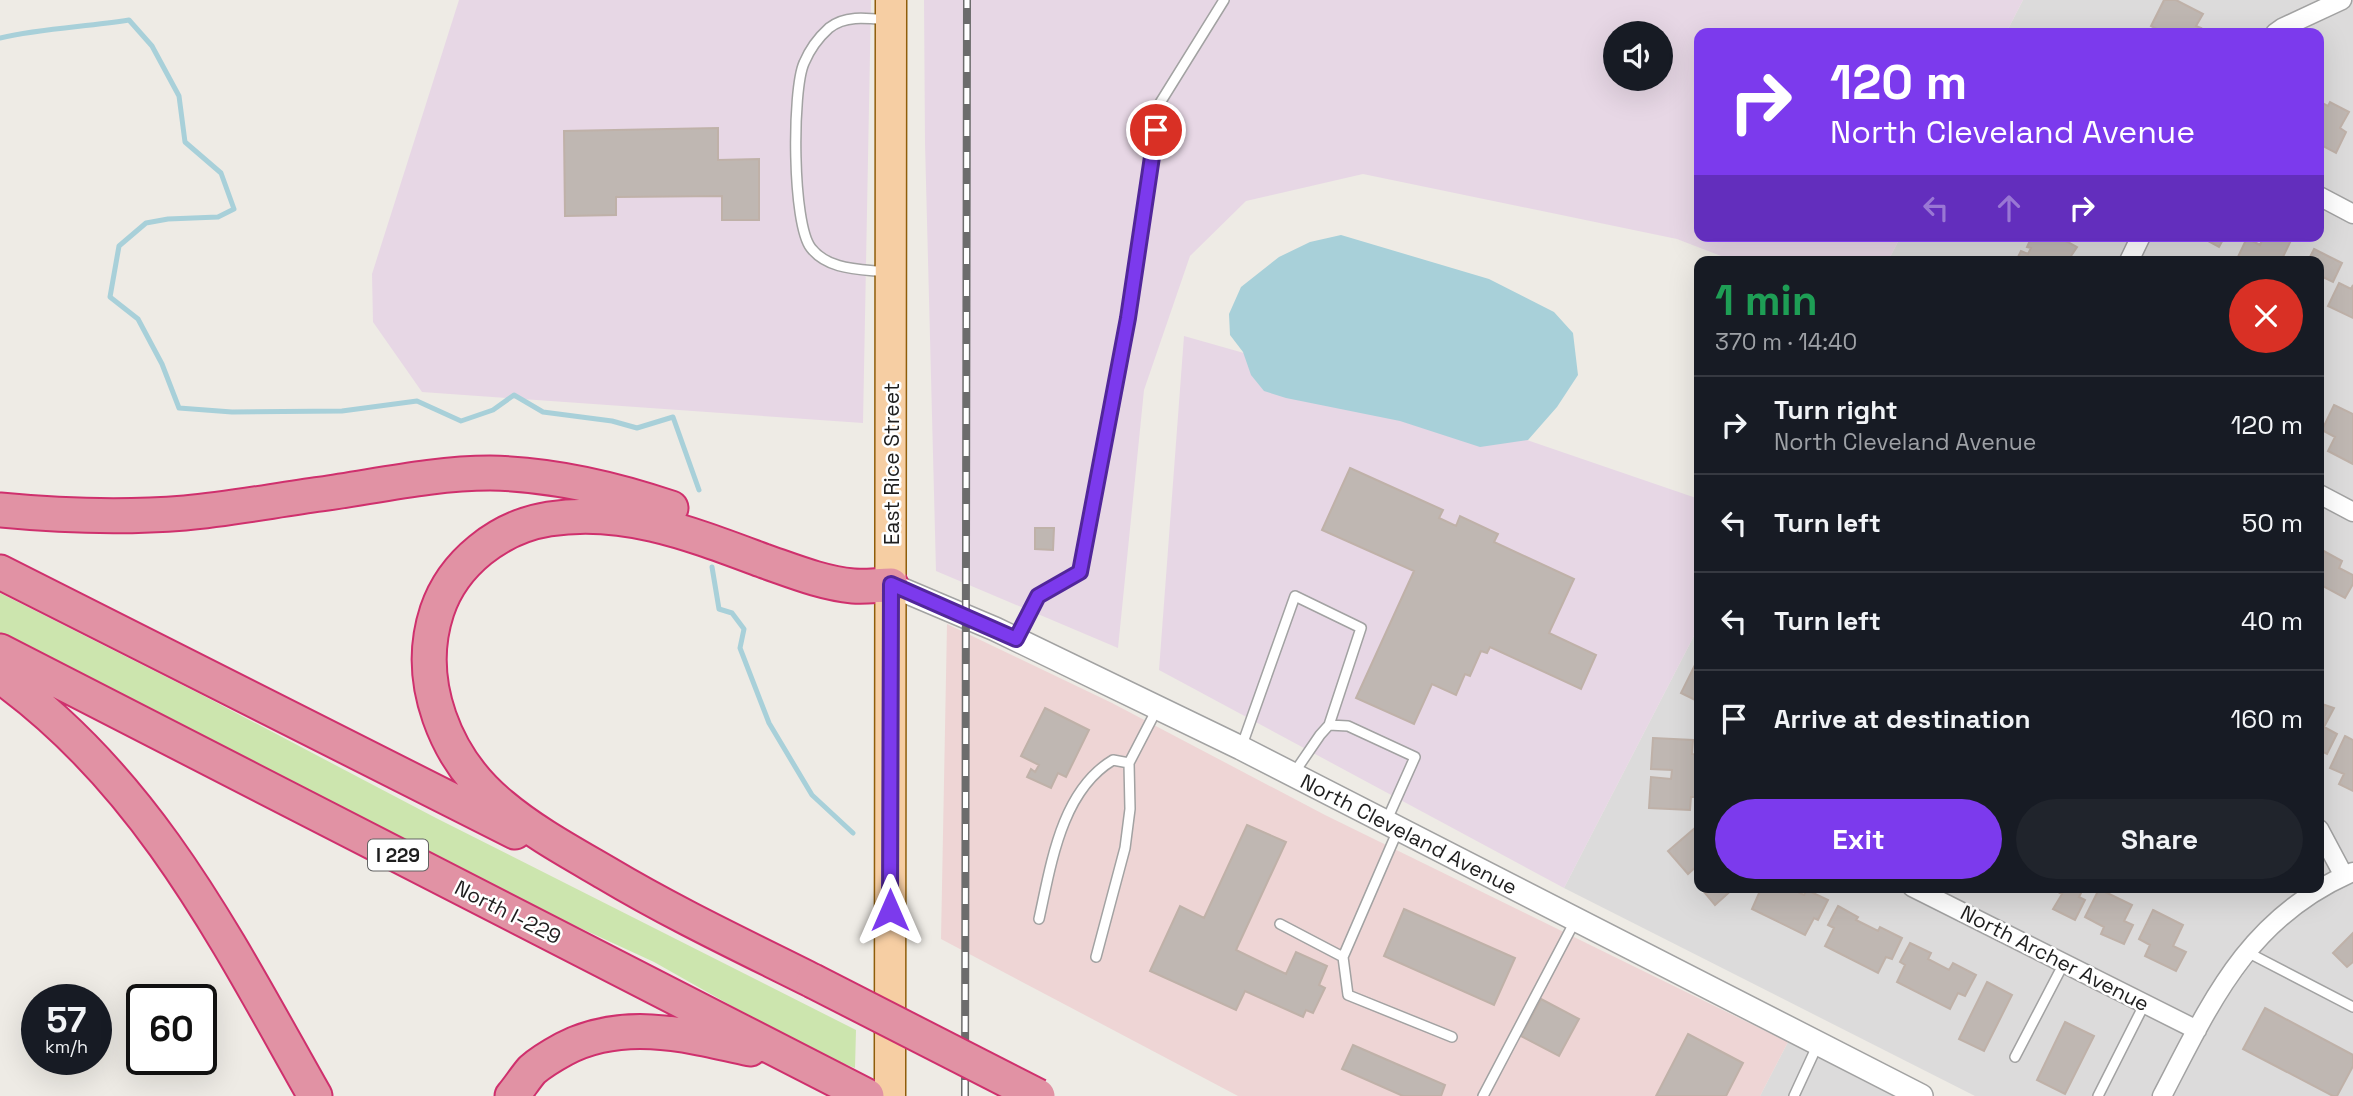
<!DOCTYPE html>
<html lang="en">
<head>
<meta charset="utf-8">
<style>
	:root { --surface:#171b24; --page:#20242c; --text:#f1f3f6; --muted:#9ea1a6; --line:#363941; --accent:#7c3aed }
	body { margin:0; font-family:"Space Grotesk",sans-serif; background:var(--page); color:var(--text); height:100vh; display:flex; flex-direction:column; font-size:26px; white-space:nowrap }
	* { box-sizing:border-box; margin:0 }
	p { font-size:23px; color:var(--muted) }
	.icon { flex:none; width:38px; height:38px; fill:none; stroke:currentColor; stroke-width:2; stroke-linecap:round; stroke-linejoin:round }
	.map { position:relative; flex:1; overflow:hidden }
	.side { position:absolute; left:1694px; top:256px; width:630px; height:637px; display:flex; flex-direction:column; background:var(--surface); border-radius:14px; box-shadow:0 7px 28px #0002 }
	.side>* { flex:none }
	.guide { position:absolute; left:1694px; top:28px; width:630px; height:214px; border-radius:14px; box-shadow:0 7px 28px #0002; background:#7c3aed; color:#fff; overflow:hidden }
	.fabs { position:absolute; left:1603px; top:21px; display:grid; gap:14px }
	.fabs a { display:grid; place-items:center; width:70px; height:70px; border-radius:50%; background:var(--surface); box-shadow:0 7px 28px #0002; font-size:35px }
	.speed { position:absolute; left:21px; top:984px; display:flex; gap:14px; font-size:35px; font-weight:700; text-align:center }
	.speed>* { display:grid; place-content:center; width:91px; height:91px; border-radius:50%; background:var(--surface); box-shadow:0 7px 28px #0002; line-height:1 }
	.speed small { font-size:18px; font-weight:400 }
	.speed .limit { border:4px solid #111; border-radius:10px; background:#fff; color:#111 }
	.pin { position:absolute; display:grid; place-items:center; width:60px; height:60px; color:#fff; margin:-30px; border:4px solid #fff; border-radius:50%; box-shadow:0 2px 7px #0007 }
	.me { position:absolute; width:77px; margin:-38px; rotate:0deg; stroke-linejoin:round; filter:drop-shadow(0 0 5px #0008) }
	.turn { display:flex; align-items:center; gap:24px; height:147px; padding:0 21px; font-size:32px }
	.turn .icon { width:91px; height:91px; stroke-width:2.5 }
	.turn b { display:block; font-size:49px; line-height:60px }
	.lanes { display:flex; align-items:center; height:66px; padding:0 21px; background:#0003; justify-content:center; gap:35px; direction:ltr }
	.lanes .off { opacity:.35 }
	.round { display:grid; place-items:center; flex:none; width:74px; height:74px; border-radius:37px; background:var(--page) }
	.overview { display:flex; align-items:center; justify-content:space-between; height:119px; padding:0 21px }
	h1 { font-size:42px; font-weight:600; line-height:52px; color:#1e9e55 }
	.primary-button { display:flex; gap:14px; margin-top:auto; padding:14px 21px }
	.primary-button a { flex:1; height:80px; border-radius:42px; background:var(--accent); color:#fff; font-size:28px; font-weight:600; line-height:80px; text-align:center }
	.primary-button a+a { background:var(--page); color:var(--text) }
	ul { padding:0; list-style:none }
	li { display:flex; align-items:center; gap:21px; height:98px; padding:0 21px; border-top:2px solid var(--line) }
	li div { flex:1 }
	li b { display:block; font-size:26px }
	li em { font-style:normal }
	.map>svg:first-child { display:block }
	.residential { fill:#dcdbdb }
	.commercial { fill:#eed5d5 }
	.industrial { fill:#e7d7e5; fill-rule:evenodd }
	.grass { fill:#cce5ae }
	.water { fill:#a8d0d9 }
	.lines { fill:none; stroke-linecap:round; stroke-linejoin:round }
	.stream { stroke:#a8d0d9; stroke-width:5 }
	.building { fill:#bfb7b2; stroke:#bfb1a8; stroke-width:2 }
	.service-casing { stroke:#a2a2a2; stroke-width:12 }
	.minor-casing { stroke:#a2a2a2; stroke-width:21 }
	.tertiary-casing { stroke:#a2a2a2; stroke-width:26 }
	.primary-casing { stroke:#8f5d0a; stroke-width:33 }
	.motorway-casing { stroke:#cf306d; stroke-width:37 }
	.service { stroke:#fff; stroke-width:9 }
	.minor { stroke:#fff; stroke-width:18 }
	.tertiary { stroke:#fff; stroke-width:23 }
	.primary { stroke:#f6cea3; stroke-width:30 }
	.motorway { stroke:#e192a4; stroke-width:33 }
	.rail-casing { stroke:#6c6c6c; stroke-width:8 }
	.rail { stroke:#fff; stroke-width:5; stroke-dasharray:16; stroke-linecap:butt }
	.motorway-bridge-casing { stroke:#cf306d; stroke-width:37; stroke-linecap:butt }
	.motorway-bridge { stroke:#e192a4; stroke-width:33 }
	.route-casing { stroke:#51269a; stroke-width:18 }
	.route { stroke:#7c3aed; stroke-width:12 }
	.labels { text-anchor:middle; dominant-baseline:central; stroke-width:5; stroke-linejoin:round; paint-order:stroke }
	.shield { fill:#fff; stroke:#626262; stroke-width:2 }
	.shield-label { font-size:19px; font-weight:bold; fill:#1e1e1e }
	.street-label { font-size:21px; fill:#1e1e1e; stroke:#fff }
</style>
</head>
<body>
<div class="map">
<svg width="2353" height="1096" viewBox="0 0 2353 1096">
	<rect width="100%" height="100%" fill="#eeebe5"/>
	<path class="residential" d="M 2023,0 L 2353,0 L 2353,1096 L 1975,1096 L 1564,888 L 1699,626 L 1699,887 L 2319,887 L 2319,261 L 1888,261 L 1901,236 L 2319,236 L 2319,33 L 2006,33 Z
		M 1788,1042 L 1893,1096 L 1760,1096 Z"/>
	<path class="commercial" d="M 947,624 L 1112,703 L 1325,815 L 1788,1042 L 1760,1096 L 1238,1096 L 941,939 Z"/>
	<path class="industrial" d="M 459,0 L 871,0 L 863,423 L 422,392 L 373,322 L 372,274 Z
		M 924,0 L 2023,0 L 2006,33 L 1699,33 L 1699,236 L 1901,236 L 1888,261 L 1734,261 L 1677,239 L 1363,174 L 1246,201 L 1190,256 L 1144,390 L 1118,648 L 936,571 L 925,143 ZM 1615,33 L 1661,33 L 1661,79 L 1615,79 Z
		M 1184,336 L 1410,400 L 1699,499 L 1699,626 L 1564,888 L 1159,670 Z"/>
	<path class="grass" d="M 0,593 L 202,695 L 436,818 L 856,1030 L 855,1068 L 822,1055 L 778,1032 L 654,962 L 524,902 L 0,636 Z"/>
	<path class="water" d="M 1341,235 L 1489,279 L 1554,312 L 1573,333 L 1578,375 L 1557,407 L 1528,440 L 1480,447 L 1400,421 L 1286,398 L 1264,391 L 1251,375 L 1243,352 L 1230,335 L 1229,314 L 1241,287 L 1279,257 L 1310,242 Z"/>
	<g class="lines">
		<path class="stream" d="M 0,38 C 42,28 86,27 129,20 L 152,46 L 179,96 L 185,142 L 221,173 L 234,209 L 218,217 L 168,219 L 146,223 L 119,246 L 110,297 L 138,319 L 162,364 L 179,408 L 232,412 L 342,411 L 417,401 L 461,421 L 493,410 L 514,395 L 543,412 L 612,421 L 637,428 L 673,417 L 699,490
			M 712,567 L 719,609 L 732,613 L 744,629 L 740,648 L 769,723 L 812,795 L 853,833"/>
	</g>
	<path class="building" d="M 2164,0 L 2176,0 L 2203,14 L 2196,26 L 2201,28 L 2198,33 L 2165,33 L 2151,26 Z
		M 2319,101 L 2328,106 L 2330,102 L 2349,112 L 2340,128 L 2346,132 L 2336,153 L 2319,144 Z
		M 718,128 L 718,160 L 759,159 L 759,220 L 722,220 L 722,196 L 616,197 L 616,215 L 565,216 L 564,131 Z
		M 2032,236 L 2057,236 L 2077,247 L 2071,256 L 2074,258 L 2073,261 L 2016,261 L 2021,251 L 2028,254 L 2031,248 L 2027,247 Z
		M 2199,236 L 2225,236 L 2219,247 Z
		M 2264,236 L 2293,236 L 2281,261 L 2276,258 L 2275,261 L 2236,261 L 2247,238 L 2260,245 Z
		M 2314,249 L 2342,263 L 2333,282 L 2323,277 L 2319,285 L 2319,261 L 2308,261 Z
		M 2339,283 L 2351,289 L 2353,285 L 2353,318 L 2328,306 Z
		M 2334,405 L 2353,414 L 2353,464 L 2328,451 L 2335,437 L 2322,430 Z
		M 1350,468 L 1443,510 L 1439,518 L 1456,526 L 1460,516 L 1498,534 L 1494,542 L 1574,579 L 1549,633 L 1596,655 L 1581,689 L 1490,647 L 1487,653 L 1481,651 L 1470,676 L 1465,674 L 1456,695 L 1432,684 L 1414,724 L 1356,698 L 1414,571 L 1322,530 Z
		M 1035,528 L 1054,528 L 1053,550 L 1035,549 Z
		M 2320,549 L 2342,561 L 2339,568 L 2353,575 L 2353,584 L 2345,598 L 2319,584 Z
		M 1699,657 L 1699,702 L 1681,693 Z
		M 2319,703 L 2334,708 L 2324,727 L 2337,734 L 2327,754 L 2319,750 Z
		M 1045,708 L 1089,730 L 1066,777 L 1058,773 L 1051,788 L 1027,777 L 1031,769 L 1035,772 L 1039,765 L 1021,756 Z
		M 2345,736 L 2353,740 L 2353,791 L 2339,784 L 2344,774 L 2330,768 Z
		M 1653,738 L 1693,740 L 1692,754 L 1699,755 L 1699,761 L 1697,797 L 1691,797 L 1690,810 L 1649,808 L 1651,777 L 1671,779 L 1672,770 L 1651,769 Z
		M 1247,825 L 1286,842 L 1236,950 L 1286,974 L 1296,952 L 1327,966 L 1319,985 L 1325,988 L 1313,1013 L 1306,1010 L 1303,1017 L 1245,991 L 1236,1010 L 1150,971 L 1180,906 L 1204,918 Z
		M 1695,828 L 1699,833 L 1699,864 L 1688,874 L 1668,851 Z
		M 1700,887 L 1735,887 L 1715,905 Z
		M 1755,887 L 1788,887 L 1804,895 L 1807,890 L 1828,900 L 1818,920 L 1814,918 L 1805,935 L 1752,909 L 1760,891 L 1755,889 Z
		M 2049,887 L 2084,887 L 2079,897 L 2085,900 L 2075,920 L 2053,909 L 2062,894 Z
		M 2099,889 L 2132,905 L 2124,921 L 2133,925 L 2124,944 L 2101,934 L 2104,927 L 2085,917 Z
		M 1838,906 L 1858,917 L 1856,920 L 1878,931 L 1880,927 L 1902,938 L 1892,959 L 1886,957 L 1878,973 L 1825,946 L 1834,928 L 1828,925 Z
		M 1404,909 L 1515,958 L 1494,1005 L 1384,956 Z
		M 2153,910 L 2183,925 L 2173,946 L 2186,952 L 2176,971 L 2145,956 L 2150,945 L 2139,939 Z
		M 2353,933 L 2353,962 L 2347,967 L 2333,953 Z
		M 1910,943 L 1931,953 L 1928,959 L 1949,970 L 1953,963 L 1976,975 L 1965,996 L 1958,993 L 1950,1009 L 1897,982 L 1905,965 L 1900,962 Z
		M 1987,982 L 2012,995 L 1984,1051 L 1959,1039 Z
		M 1541,999 L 1579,1019 L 1559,1056 L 1521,1036 Z
		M 2265,1008 L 2353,1055 L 2353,1066 L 2337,1096 L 2333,1096 L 2243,1049 Z
		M 2065,1022 L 2094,1036 L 2065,1094 L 2037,1080 Z
		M 1688,1034 L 1743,1063 L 1726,1096 L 1656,1096 Z
		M 1353,1045 L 1445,1085 L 1441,1096 L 1403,1096 L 1342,1069 Z"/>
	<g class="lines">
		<g class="service-casing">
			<path id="service" d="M 885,272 C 859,269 828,270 811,248 C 792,224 792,90 804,63 C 809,51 819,37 829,28 C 845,15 867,18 886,20
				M 1016,639 L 1038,596 L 1080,572 L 1128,318 L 1160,103 L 1224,0
				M 1241,748 L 1295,596 L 1361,628 L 1329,725
				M 1294,773 L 1320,735 L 1329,725 L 1348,726 L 1415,757 L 1386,822
				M 1398,830 L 1343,957 L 1348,995 L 1452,1037
				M 1039,919 C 1051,865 1061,791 1113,760 L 1129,763
				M 1280,924 L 1343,957
				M 2247,952 L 2353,1007
				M 1096,957 L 1125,848 L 1130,809 L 1129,763 L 1157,709
				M 2015,1057 L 2064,963
				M 1483,1096 L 1575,921
				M 1794,1096 L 1818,1044
				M 2098,1096 L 2145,1003"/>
		</g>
		<g class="minor-casing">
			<path id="minor" d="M 2275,33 L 2282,28 L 2342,0
				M 2319,196 L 2353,214
				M 2129,261 L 2141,236
				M 2319,494 L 2353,512
				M 2319,829 L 2344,876
				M 1912,887 L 2197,1030
				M 2162,1096 C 2211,1002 2248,917 2353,872"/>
		</g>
		<g class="tertiary-casing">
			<path id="tertiary" d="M 891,585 L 995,629 L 1241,748 L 1921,1096"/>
		</g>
		<g class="primary-casing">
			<path id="primary" d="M 890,1096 L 891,0"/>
		</g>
		<g class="motorway-casing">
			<path id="motorway" d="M 0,510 C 62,516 123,518 185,513 C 231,509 276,500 321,494 C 377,486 434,473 490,473 C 552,474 612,488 671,508
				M 0,572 L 515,832
				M 0,651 L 867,1096
				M 0,676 C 149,783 227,941 315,1096
				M 813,981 C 743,946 673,913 606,873 C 570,852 533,832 501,805 C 445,759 414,681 437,611 C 453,563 499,527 549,519 C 625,507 694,535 764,561 C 793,571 822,583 853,586 C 866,587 879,585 891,585
				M 512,1096 C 519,1088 525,1078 532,1070 C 541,1062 553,1055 564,1049 C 623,1018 688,1035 750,1049"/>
		</g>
		<use href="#service" class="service"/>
		<use href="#minor" class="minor"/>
		<use href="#tertiary" class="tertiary"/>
		<use href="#primary" class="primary"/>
		<use href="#motorway" class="motorway"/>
		<g class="rail-casing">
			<path id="rail" d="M 965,1096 L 967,0"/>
		</g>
		<use href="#rail" class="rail"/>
		<g class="motorway-bridge-casing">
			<path id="motorway-bridge" d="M 813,981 L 1038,1096"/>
		</g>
		<use href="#motorway-bridge" class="motorway-bridge"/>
	</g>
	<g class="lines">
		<g class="route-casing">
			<path id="route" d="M 890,910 L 891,584 L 1016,639 L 1038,596 L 1080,572 L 1128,318 L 1156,130"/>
		</g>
		<use href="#route" class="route"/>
	</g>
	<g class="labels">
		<rect class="shield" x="368" y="839.5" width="60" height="31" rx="5"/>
		<g class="shield-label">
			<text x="398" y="855">I 229</text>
		</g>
		<g class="street-label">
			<text transform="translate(891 464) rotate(-90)">East Rice Street</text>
			<text transform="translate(1409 834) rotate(27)">North Cleveland Avenue</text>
			<text transform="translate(508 912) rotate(27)">North I-229</text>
			<text transform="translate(2055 958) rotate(27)">North Archer Avenue</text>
		</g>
	</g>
</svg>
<div class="fabs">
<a><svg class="icon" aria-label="sound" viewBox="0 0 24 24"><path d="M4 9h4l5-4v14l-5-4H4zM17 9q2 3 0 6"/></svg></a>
</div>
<div class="speed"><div>57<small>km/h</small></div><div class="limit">60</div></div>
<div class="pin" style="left:1156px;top:130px;background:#d93025"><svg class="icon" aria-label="arrive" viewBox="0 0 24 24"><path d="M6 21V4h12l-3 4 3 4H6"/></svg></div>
<svg class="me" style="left:890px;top:910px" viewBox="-20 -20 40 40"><path d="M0-17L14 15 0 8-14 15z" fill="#7c3aed" stroke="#fff" stroke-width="4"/></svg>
<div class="guide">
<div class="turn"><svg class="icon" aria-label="right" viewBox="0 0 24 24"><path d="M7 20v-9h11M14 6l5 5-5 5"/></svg><div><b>120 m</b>North Cleveland Avenue</div></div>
<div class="lanes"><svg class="icon off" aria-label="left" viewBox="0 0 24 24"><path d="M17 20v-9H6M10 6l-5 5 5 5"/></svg><svg class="icon off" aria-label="ahead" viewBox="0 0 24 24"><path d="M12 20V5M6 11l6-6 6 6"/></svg><svg class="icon" aria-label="right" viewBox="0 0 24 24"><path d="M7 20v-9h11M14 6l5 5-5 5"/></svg></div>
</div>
<section class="side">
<div class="overview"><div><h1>1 min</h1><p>370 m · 14:40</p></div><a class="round" style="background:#d93025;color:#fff"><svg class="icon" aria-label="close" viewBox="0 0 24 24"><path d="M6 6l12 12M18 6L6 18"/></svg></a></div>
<ul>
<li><svg class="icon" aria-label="right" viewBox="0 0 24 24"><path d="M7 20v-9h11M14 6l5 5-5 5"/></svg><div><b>Turn right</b><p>North Cleveland Avenue</p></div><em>120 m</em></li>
<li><svg class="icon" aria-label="left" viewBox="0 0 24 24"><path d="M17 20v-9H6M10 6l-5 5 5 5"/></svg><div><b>Turn left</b></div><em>50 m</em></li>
<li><svg class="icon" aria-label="left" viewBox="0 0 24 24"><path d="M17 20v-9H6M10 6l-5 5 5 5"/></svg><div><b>Turn left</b></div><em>40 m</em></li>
<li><svg class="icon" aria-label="arrive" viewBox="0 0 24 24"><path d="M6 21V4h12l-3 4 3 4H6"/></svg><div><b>Arrive at destination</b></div><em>160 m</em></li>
</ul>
<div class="primary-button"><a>Exit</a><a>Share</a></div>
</section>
</div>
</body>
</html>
